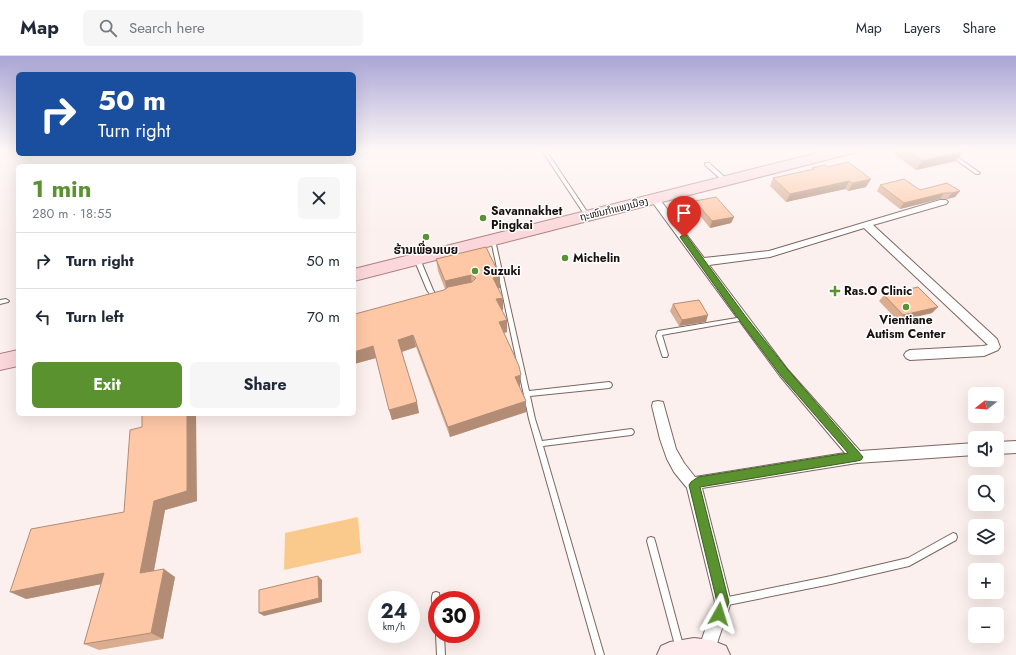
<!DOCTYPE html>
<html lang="en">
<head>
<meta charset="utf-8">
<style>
	:root { --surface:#fff; --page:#f6f6f7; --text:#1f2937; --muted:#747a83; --line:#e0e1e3; --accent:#59922f }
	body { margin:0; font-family:Jost,"Noto Sans Lao",sans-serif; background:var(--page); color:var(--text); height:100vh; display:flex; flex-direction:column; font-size:15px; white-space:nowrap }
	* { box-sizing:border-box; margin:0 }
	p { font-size:13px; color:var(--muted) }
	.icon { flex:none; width:22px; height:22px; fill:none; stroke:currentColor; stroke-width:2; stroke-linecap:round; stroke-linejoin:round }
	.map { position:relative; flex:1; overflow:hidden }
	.drawer { position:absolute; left:16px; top:108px; width:340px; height:252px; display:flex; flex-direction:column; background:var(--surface); border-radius:6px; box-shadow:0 4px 16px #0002 }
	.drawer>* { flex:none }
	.top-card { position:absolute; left:16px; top:16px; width:340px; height:84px; border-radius:6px; box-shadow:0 4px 16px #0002; background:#1a4fa0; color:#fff; overflow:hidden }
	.needle { width:26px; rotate:253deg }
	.buttons { position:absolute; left:968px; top:331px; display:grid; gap:8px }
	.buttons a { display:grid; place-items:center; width:36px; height:36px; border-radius:6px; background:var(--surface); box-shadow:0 4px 16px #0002; font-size:20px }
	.speed { position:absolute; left:368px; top:535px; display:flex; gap:8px; font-size:20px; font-weight:700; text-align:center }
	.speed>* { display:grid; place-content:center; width:52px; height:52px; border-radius:50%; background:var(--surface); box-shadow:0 4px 16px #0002; line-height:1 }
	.speed small { font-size:10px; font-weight:400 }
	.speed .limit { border:6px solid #d22; background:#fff; color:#111 }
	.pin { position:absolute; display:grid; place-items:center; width:34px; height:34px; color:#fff; margin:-41px -17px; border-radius:50% 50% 50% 0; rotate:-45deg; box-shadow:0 0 4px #0007 }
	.pin .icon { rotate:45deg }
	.me { position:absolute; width:44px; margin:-22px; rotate:6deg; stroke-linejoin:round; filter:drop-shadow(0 0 3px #0008) }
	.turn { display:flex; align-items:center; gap:14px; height:84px; padding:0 16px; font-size:18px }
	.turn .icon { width:52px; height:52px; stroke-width:2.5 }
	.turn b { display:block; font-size:28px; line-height:34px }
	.round { display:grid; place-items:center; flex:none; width:42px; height:42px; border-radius:6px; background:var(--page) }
	.overview { display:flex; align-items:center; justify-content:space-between; height:68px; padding:0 16px }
	h1 { font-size:24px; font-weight:700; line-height:30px; color:var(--accent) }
	.button { display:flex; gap:8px; margin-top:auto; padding:8px 16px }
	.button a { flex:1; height:46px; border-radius:6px; background:var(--accent); color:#fff; font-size:16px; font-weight:700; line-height:46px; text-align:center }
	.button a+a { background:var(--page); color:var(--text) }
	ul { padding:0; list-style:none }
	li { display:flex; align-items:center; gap:12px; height:56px; padding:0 16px; border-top:1px solid var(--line) }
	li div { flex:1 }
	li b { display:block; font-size:15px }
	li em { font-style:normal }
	header { display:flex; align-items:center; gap:24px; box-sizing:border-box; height:56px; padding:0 20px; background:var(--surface); border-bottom:1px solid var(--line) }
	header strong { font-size:19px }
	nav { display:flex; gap:22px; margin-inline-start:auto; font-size:14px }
	.search { width:280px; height:36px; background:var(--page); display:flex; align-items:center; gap:10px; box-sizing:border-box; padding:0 14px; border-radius:6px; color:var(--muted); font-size:15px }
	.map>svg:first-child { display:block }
	.green { fill:#faca8c }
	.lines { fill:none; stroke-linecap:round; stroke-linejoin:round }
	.lane-casing { stroke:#7c6560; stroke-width:2 }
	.street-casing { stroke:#7c6560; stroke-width:2 }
	.secondary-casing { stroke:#7c6560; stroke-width:2 }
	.primary-casing { stroke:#aa8184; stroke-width:2 }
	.lane { fill:#fff; fill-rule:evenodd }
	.street { fill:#fff; fill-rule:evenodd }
	.secondary { fill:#fdebed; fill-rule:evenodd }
	.primary { fill:#fbd7db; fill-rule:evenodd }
	.wall { fill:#daac90 }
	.shaded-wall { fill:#b28c75 }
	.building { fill:#fec8a7; stroke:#b28c75 }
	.route { fill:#59922f; stroke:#3a5f1f }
	.poi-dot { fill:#59922f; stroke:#fff; stroke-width:1.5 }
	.labels { text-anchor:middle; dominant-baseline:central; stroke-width:3; stroke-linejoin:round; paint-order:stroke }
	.far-street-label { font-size:10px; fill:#1a110f; stroke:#fff }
	.poi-label { font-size:12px; font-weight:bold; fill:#1a110f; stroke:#fff; text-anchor:start }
</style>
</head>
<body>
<header>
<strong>Map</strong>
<div class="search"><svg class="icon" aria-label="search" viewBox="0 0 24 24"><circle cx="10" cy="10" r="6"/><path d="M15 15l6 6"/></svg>Search here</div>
<nav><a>Map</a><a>Layers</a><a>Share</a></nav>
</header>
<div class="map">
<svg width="1016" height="599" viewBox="0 0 1016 599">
	<rect width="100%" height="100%" fill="#fcf0ee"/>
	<path class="green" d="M 358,461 L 361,497 L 284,514 L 285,477 Z"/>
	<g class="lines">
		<g class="lane-casing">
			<path id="lane" d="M 541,93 L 545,93 L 590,160 L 590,161 L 586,161 Z
				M 941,93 L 946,93 L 980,117 L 978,118 L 976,118 Z
				M 705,107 L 709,107 L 728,124 L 728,126 L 724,126 L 705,109 Z
				M 493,182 L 495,184 L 529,335 L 609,326 L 611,327 L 612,329 L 611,331 L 609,332 L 530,340 L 535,363 L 542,385 L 631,373 L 633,374 L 634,376 L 633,378 L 631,379 L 543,390 L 604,599 L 596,599 L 529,363 L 491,184 Z
				M 417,201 L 420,203 L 433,234 L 439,243 L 438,244 L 434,244 L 427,234 L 414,203 Z
				M 6,243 L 9,245 L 8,246 L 0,248 L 0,244 Z
				M 743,261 L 746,263 L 745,264 L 662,279 L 668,299 L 667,301 L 663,301 L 662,299 L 656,280 L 658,275 Z
				M 953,477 L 956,478 L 957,481 L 956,484 L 909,510 L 831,528 L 723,550 L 720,549 L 719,546 L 720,543 L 723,542 L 831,520 L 908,502 Z
				M 651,481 L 654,482 L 655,485 L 684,593 L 683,596 L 680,597 L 677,596 L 676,593 L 647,485 L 648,482 Z
				M 436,536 L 439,537 L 440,544 L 437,544 L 437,554 L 434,553 C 432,548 431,542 433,537 Z
				M 437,575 L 437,578 L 444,578 L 445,599 L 437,599 L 436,578 Z"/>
		</g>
		<g class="street-casing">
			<path id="street" d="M 655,140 L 658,141 L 704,202 L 769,195 L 940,144 L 946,144 L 948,146 L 946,148 L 873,169 L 997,283 L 1000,291 L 998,294 L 984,300 L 910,304 L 906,302 L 904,299 L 906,296 L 910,294 L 983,290 L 988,289 L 864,172 L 770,201 L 709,209 L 788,314 L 860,395 L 975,387 L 975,399 L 857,407 L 702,432 L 731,546 L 713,599 L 701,599 L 698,594 L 715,546 L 687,432 L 674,416 L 667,403 L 660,383 L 652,350 L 653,346 L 658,345 L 663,346 L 676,393 L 684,407 L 695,421 L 845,397 L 780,320 L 650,143 Z
				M 1016,385 L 1016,397 L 997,398 L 997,386 Z"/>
		</g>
		<g class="secondary-casing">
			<path id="secondary" d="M 694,582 L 711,584 L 726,590 L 730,599 L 657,599 L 661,590 L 670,586 Z"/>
		</g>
		<g class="primary-casing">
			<path id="primary" d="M 833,93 L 859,93 L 857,96 L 354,225 L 354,213 Z
				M 18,294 L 18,310 L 0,314 L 0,298 Z"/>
		</g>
		<use href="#lane" class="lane"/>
		<use href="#street" class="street"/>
		<use href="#secondary" class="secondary"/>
		<use href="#primary" class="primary"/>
	</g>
	<path class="wall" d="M 897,93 L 977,93 L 962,97 L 956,105 L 916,114 L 894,98 Z
		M 828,111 L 866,131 L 848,135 L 845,133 L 786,146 L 770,130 L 773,122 L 812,114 L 812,112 Z
		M 880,129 L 920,134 L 960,135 L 955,141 L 947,143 L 940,143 L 900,153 L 877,135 Z
		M 695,145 L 734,161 L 731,167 L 710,172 L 693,151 Z
		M 436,203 L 500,220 L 500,232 L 498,233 L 503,254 L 502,254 L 507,276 L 504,277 L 520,330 L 526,356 L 450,381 L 416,291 L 402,296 L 419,357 L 392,364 L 376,302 L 354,308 L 354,254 L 355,258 L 444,234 L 445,233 L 438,215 Z
		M 884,239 L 932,257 L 898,265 L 879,245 Z
		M 673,248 L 706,266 L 679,270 L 670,255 Z
		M 142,371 L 197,445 L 165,454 L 154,514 L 175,521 L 163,583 L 99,594 L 84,588 L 101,528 L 26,543 L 124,456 Z"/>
	<path class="shaded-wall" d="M 959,93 L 977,93 L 962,97 L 956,105 L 916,114 L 922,105 L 957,97 Z
		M 871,123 L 866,131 L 848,135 L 853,127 Z
		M 849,125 L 845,133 L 786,146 L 790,138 Z
		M 960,135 L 955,141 L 947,143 L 952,137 Z
		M 944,137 L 940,143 L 900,153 L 904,147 Z
		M 734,161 L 731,167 L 710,172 L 712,165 Z
		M 471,219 L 472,231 L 447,237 L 445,225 Z
		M 500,220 L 500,232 L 493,234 L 493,222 Z
		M 503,242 L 503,254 L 497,255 L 496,243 Z
		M 938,251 L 932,257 L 898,265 L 903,259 Z
		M 708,259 L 706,266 L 679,270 L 682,264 Z
		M 507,264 L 507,276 L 499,278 L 499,266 Z
		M 413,279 L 416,291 L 401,296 L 398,284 Z
		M 373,290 L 376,302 L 354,308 L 354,296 Z
		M 521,319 L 520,330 L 515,332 L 515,321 Z
		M 526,345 L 526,356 L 450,381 L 448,371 Z
		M 417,346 L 419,357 L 392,364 L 389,354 Z
		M 187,358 L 196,358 L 197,445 L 165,454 L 152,525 L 140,517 L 154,445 Z
		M 164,513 L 175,521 L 163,583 L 151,577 Z
		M 104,517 L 117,525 L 26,543 L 10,536 Z
		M 318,520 L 322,524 L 322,546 L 264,560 L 259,557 Z"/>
	<path class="building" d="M 906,93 L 959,93 L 962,96 L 922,105 Z
		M 848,106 L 871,123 L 853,127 L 849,125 L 790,138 L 773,122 L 814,113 L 812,112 L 825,109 L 828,111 Z
		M 904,123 L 920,134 L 947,127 L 960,135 L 952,137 L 944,137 L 904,147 L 880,129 Z
		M 716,141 L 734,161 L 712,165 L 695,145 Z
		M 486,191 L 500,220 L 493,222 L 503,242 L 496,243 L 507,264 L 499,266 L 519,310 L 521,319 L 515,321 L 526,345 L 448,371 L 413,279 L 398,284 L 417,346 L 389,354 L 373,290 L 354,296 L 354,255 L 355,258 L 444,234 L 448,231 L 472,226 L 476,222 L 471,219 L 445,225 L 436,203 Z
		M 918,231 L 938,251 L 903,259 L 884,239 Z
		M 699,244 L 708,259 L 682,264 L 673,248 Z
		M 142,358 L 187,358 L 187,435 L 154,445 L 140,517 L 164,513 L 151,577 L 84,588 L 104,517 L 10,536 L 31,473 L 124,456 L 130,374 L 142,371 Z
		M 318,520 L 319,542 L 259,557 L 259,534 Z"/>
	<linearGradient id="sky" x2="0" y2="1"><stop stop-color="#aaa5d6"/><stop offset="0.53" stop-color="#fef8f7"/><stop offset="1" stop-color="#fef8f7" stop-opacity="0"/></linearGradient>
	<rect width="1016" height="177" fill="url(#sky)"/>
	<path class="route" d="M 684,178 L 686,179 L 746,261 L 788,314 L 863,401 L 861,404 L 857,405 L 700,431 L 729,546 L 723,563 L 719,564 L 714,563 L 713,558 L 717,546 L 689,429 L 691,426 L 698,421 L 848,397 L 781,320 L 740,265 L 680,181 Z"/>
	<g class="poi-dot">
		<circle cx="483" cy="162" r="4"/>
		<circle cx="426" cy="181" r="4"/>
		<circle cx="565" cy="202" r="4"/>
		<circle cx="475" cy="215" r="4"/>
		<path d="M833 229h4v4h4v4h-4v4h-4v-4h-4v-4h4z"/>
		<circle cx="906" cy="251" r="4"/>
	</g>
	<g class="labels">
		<g class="far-street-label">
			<text transform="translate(614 153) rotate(-14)">ຖະໜົນກຳແພງເມືອງ</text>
		</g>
		<g class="poi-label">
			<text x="491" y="155">Savannakhet<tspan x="491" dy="14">Pingkai</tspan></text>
			<text x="426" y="194" text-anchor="middle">ຮ້ານເພື່ອນເບຍ</text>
			<text x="573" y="202">Michelin</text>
			<text x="483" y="215">Suzuki</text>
			<text x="844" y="235">Ras.O Clinic</text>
			<text x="906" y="264" text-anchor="middle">Vientiane<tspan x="906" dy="14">Autism Center</tspan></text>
		</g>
	</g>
</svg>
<div class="buttons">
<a><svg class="needle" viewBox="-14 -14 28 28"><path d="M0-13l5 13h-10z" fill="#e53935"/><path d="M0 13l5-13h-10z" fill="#747a83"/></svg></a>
<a><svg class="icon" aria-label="sound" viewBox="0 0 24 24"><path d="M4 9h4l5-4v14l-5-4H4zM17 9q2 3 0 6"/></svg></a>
<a><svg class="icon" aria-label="search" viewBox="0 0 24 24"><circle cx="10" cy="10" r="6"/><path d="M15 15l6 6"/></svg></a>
<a><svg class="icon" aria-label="layers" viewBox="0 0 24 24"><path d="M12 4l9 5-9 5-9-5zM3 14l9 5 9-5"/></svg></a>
<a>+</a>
<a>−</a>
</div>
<div class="speed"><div>24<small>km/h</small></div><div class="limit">30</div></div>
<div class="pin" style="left:684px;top:181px;background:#d93025"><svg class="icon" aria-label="arrive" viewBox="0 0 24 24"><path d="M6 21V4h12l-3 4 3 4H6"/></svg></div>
<svg class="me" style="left:719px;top:558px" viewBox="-20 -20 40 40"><path d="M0-17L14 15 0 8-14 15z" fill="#59922f" stroke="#fff" stroke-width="4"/></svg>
<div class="top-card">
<div class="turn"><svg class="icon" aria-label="right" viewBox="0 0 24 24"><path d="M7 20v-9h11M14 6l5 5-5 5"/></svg><div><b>50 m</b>Turn right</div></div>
</div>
<section class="drawer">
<div class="overview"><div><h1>1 min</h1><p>280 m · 18:55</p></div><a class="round"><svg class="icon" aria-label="close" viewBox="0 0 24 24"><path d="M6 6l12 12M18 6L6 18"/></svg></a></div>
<ul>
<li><svg class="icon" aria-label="right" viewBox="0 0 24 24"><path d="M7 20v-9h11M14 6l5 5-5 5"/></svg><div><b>Turn right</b></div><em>50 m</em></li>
<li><svg class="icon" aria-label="left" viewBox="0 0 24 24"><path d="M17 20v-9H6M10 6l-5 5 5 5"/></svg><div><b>Turn left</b></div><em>70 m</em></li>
</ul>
<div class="button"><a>Exit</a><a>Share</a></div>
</section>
</div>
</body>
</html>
